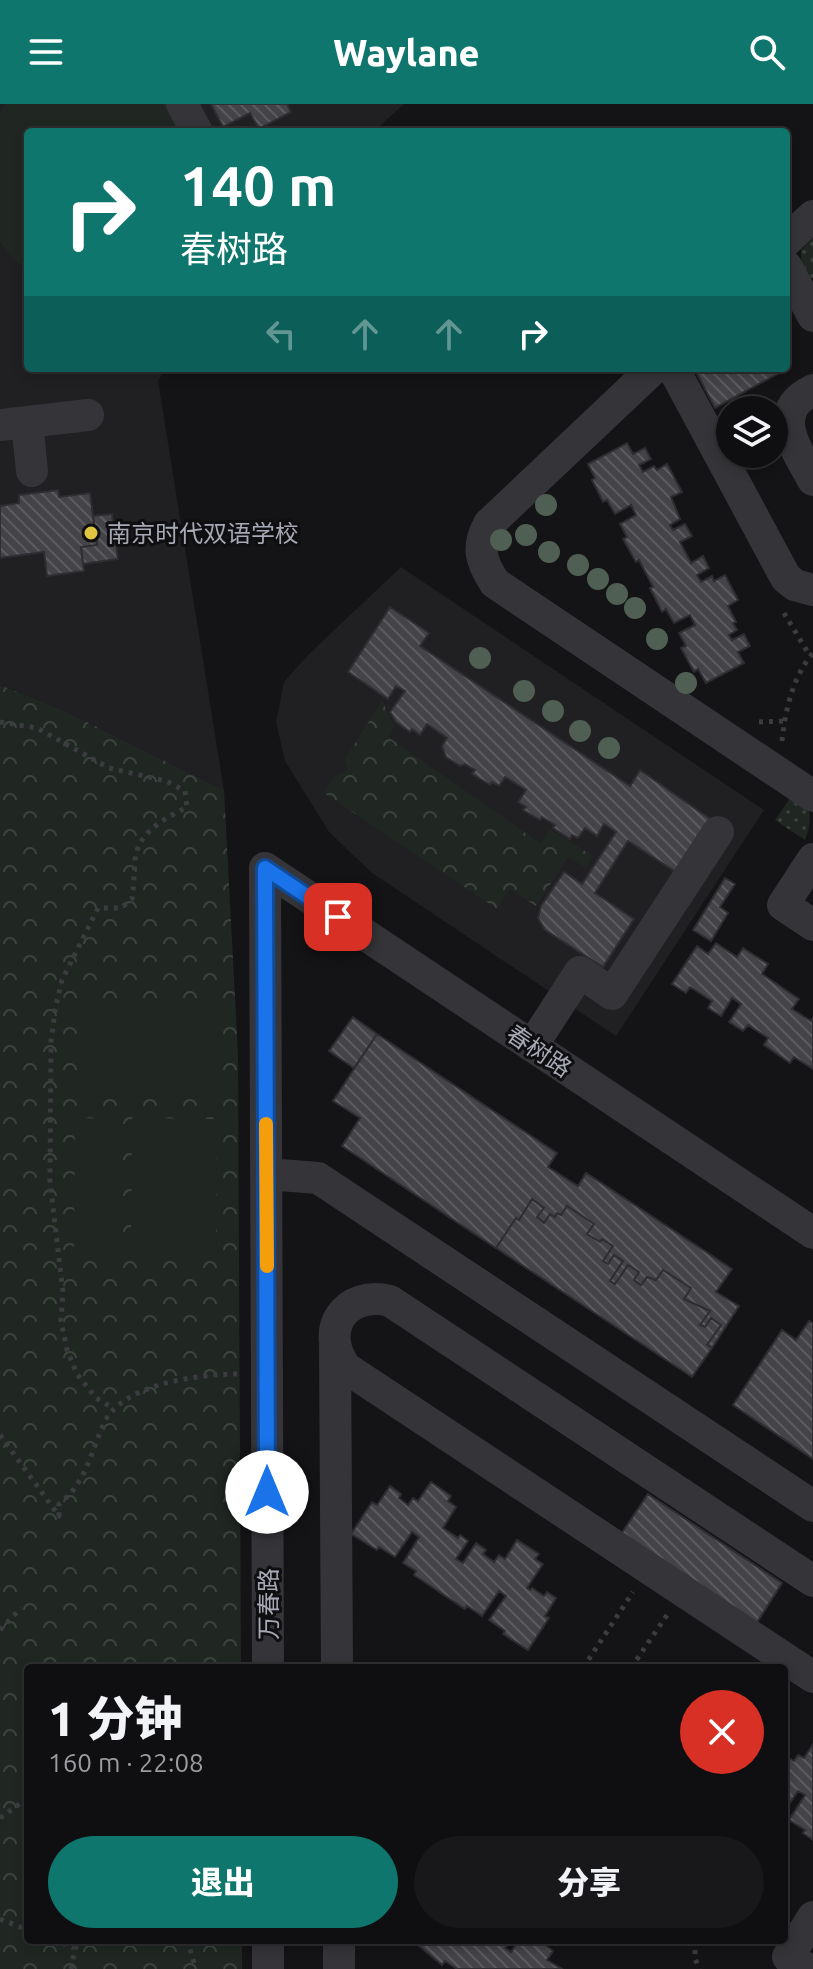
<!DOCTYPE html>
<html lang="zh">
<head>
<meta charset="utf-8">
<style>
	:root { --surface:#0f0e10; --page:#181719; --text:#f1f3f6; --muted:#9b9c9f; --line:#2f2e30; --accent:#0f766e }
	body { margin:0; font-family:Ubuntu,"Noto Sans SC",sans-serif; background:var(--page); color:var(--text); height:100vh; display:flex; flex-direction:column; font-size:30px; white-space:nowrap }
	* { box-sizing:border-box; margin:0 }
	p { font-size:26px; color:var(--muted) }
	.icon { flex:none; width:44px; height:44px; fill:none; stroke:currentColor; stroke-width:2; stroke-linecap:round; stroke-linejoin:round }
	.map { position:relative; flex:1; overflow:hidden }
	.panel { position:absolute; left:24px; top:1560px; width:764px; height:280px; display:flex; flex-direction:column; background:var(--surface); border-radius:8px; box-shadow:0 4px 12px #0003,0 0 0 2px var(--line) }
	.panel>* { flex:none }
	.banner { position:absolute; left:24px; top:24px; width:766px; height:244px; border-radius:8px; box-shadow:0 4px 12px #0003,0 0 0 2px var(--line); background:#0f766e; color:#fff; overflow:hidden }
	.fabs { position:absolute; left:716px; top:292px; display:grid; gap:16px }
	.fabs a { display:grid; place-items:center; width:72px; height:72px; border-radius:50%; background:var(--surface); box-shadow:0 4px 12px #0003,0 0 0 2px var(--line); font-size:40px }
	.pin { position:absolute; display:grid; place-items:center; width:68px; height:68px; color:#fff; margin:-34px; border-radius:16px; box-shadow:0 4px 12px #0006 }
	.me { position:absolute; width:88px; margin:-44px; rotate:0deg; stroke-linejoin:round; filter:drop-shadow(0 0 6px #0008) }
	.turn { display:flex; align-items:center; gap:28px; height:168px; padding:0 24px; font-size:36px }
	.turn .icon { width:104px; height:104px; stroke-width:2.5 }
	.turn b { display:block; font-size:56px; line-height:68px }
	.lanes { display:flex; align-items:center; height:76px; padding:0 24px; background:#0003; justify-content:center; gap:40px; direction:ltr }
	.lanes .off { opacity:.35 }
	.round { display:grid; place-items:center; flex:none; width:84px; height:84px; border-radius:42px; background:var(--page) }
	.summary { display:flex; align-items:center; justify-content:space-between; height:136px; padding:0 24px }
	h1 { font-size:48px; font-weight:800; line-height:60px }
	.primary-button { display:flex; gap:16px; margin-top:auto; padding:16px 24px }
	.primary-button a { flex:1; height:92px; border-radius:48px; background:var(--accent); color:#fff; font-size:32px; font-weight:800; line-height:92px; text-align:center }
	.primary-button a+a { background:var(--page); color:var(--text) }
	header { display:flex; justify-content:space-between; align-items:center; height:104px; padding:0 24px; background:var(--accent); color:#fff; font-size:36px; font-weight:800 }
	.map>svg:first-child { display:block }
	.built { fill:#201f22 }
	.grass { fill:url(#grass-dots) }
	.park { fill:url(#park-crowns) }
	.pitch { fill:#202722 }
	.building { fill:url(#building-back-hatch); stroke:#2e2d31; stroke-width:2 }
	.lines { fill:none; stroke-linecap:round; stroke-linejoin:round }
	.path { stroke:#3b3b40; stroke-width:5; stroke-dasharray:4 6; stroke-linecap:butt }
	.minor { stroke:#353539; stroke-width:32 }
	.tree { fill:#4f5f53 }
	.route-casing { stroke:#114b97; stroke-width:20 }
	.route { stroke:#1a73e8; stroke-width:14 }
	.slow { stroke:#f59e0b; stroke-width:14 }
	.poi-dot { fill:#e0c540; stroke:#0f0e10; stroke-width:3 }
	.labels { text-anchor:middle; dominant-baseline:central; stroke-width:6; stroke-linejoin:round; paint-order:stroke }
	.poi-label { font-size:24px; fill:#a6a8b4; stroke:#0f0e10; text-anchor:start }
	.street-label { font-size:24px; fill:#a6a8b4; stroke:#0f0e10 }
</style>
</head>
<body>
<header><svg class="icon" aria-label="menu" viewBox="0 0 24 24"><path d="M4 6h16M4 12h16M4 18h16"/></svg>Waylane<svg class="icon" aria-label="search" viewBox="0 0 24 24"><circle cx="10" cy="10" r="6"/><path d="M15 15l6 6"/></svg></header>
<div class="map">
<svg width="813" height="1865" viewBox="0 0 813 1865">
	<defs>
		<pattern id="grass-dots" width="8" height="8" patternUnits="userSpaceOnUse" patternTransform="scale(2)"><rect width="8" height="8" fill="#202722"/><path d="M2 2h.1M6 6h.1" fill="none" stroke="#3d4440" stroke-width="1.8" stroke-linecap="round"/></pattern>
		<pattern id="park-crowns" width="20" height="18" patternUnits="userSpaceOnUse" patternTransform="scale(2)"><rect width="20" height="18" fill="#202722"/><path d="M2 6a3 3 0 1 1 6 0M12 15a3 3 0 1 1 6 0" fill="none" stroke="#3d4440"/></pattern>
		<pattern id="building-back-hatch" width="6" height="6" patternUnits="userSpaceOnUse" patternTransform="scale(2)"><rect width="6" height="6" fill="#434348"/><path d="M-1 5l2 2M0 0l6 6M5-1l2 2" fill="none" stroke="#5b5b60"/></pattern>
	</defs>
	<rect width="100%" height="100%" fill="#141315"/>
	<path class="built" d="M 0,0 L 404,0 L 373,28 L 28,28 L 28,264 L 166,264 L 158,277 L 224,686 L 63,606 L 0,581 Z
		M 401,463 L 764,706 L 616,932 L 372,769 L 329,728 L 285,657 L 276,618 L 284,578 L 308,551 Z"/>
	<path class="grass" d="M 813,134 L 813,174 L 810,175 L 801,158 L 801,146 Z
		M 795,687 C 812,702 813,716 805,736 L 775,716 Z"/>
	<path class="park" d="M 0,581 L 63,606 L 224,686 L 238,950 L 241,1564 L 28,1564 L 28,1836 L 242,1836 L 242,1865 L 0,1865 Z
		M 382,597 L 395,622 L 388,633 L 540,739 L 550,725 L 593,752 L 586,764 L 568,753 L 536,802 L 510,785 L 497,805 L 324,689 L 334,673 L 348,666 L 345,655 Z"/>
	<path class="pitch" d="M 5,0 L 171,0 L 185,28 L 28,28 L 28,168 L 9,150 L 0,137 L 0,9 Z
		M 79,899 L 217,900 L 217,994 L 79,993 Z
		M 75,1014 L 122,1015 L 121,1152 L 74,1151 Z
		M 132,1014 L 217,1015 L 216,1157 L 131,1156 Z"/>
	<path class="building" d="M 211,0 L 287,0 L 291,8 L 259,25 L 250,9 L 223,23 Z
		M 786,256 L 790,263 L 715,304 L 694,264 L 786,264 Z
		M 627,339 L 633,350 L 645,344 L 651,355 L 639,361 L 643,368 L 654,362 L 657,366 L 667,360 L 682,388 L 671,393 L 680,415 L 670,421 L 673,426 L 685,420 L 692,432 L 680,438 L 691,459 L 703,452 L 709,464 L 697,471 L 701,478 L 712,472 L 714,477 L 725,471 L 738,496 L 728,502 L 736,518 L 733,519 L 737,526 L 729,531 L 732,536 L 744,530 L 750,542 L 738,548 L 744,559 L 706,579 L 698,565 L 694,568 L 681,544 L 686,542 L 679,529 L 695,521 L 690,511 L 674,519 L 666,505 L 662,508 L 650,484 L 653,483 L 639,456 L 636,458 L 623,435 L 627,433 L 620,420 L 636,411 L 631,401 L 615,410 L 607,396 L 603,398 L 592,376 L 595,374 L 588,360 Z
		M 58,386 L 59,393 L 90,389 L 97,441 L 81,443 L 84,467 L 47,472 L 44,448 L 0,454 L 0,402 L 19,399 L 19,391 Z
		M 112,410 L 118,455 L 83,460 L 81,443 L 97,441 L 93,412 Z
		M 390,503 L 429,529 L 420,542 L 630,682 L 640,666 L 713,717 L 679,770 L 628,737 L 595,789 L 634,815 L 603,863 L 545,826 L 538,814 L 541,802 L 564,768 L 582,780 L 616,728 L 604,720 L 597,732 L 585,724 L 578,734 L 572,731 L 570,735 L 553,724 L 555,721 L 542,713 L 540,716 L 523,706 L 526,703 L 518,698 L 526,686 L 505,673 L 499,682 L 492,678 L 490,681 L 472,670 L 475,666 L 465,660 L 460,662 L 446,653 L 442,642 L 447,634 L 427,620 L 420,631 L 412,625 L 410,628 L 396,618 L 390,608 L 405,587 L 396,582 L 388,595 L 348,568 Z
		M 725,774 L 735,780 L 720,803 L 728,809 L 711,837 L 693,826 Z
		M 716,839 L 737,853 L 743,844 L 768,860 L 762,870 L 799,895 L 792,905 L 811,917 L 813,914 L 813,965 L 794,953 L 790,959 L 764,941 L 768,934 L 748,921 L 743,927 L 729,918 L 741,900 L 732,894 L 721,912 L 708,904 L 712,897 L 690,883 L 686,889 L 672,880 L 697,842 L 708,850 Z
		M 353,913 L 377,930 L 354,964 L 329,947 Z
		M 377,930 L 557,1049 L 548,1063 L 578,1082 L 586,1069 L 732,1165 L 716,1188 L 739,1202 L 712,1244 L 707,1241 L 721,1221 L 711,1214 L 705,1223 L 700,1221 L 710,1207 L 684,1195 L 691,1184 L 663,1166 L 656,1176 L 647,1173 L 641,1181 L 634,1176 L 639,1168 L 628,1161 L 615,1180 L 610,1177 L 623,1157 L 614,1151 L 608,1160 L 603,1157 L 613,1142 L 602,1135 L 600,1138 L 587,1130 L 594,1120 L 567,1102 L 561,1111 L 557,1109 L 555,1113 L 550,1110 L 544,1119 L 537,1113 L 544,1104 L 532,1095 L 519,1116 L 516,1114 L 496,1144 L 342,1042 L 360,1014 L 333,997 Z
		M 532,1095 L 544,1104 L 537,1113 L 544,1119 L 550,1110 L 555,1113 L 557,1109 L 561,1111 L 567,1102 L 594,1120 L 587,1130 L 600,1138 L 602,1135 L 613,1142 L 603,1157 L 608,1160 L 614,1151 L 623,1157 L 610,1177 L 615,1180 L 628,1161 L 639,1168 L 634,1176 L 641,1181 L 647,1173 L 656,1176 L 663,1166 L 691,1184 L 684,1195 L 710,1207 L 700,1221 L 705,1223 L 711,1214 L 721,1221 L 707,1241 L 712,1244 L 692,1273 L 496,1144 L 516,1114 L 519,1116 Z
		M 809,1217 L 813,1219 L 813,1355 L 733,1301 L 782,1226 L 796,1236 Z
		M 431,1378 L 451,1392 L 448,1397 L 456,1403 L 443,1424 L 458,1434 L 460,1431 L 468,1437 L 456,1455 L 463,1459 L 476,1439 L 486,1446 L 483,1450 L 494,1458 L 499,1451 L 505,1455 L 517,1436 L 539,1450 L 535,1455 L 543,1460 L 527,1484 L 530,1486 L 532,1484 L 544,1492 L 547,1488 L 556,1494 L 545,1512 L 549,1514 L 528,1546 L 503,1530 L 505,1527 L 489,1516 L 506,1492 L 499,1487 L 482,1512 L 467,1502 L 465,1505 L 414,1471 L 416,1467 L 403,1459 L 419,1433 L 412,1428 L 395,1453 L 379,1443 L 377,1446 L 351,1430 L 372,1398 L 377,1401 L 390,1382 L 401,1390 L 399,1394 L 408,1401 L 413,1394 L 418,1397 Z
		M 648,1390 L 782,1479 L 756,1520 L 621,1430 Z
		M 813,1640 L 813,1736 L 803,1729 L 805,1726 L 789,1716 L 805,1691 L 798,1687 L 784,1708 L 784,1651 L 794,1657 L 798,1651 L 804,1654 Z
		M 412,1836 L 511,1836 L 505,1844 L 511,1848 L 519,1836 L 523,1839 L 525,1836 L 538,1836 L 553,1847 L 547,1856 L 562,1865 L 457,1865 L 445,1857 L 442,1861 Z"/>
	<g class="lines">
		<path class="path" d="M 784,509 L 810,552
			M 0,618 L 37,624 L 109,664 L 166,677 L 185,687 L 187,703 C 164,715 138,728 135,756 C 134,769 134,782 132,795 L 121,804 L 98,804 L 62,876 L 55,906 L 51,938 L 50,1078 L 63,1188 L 61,1217 L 67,1246 L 77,1270 L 96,1294 L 113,1304
			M 759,618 L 785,617
			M 782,637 C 785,607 793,572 813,549
			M 0,1331 L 59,1412 L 59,1400 C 86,1379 91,1348 104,1319 C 122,1280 199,1270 238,1270
			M 0,1526 L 21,1504
			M 583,1564 L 633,1488
			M 631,1564 L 667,1511
			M 0,1714 L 28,1694
			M 0,1815 L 28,1826
			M 53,1836 L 74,1844
			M 187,1836 L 196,1865
			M 695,1836 L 695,1855 L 700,1865
			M 71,1865 L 75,1845 L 80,1836"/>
		<path class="minor" d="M 182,0 L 197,28
			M 786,137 L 813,112
			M 786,162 L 813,212
			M 654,264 L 489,420 C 476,443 481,458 495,479 L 813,692
			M 673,264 L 786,474 L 795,481 L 813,486
			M 813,286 C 768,308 797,346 813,376
			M 27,318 L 32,367
			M 0,321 L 88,311
			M 813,755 L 783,801 L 813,821
			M 265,764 L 268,1564
			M 265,764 L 813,1129
			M 532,942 L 580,868 L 612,890 L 718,728
			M 267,1070 L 318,1074 L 813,1402
			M 335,1242 L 337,1564
			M 813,1477 L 390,1197 C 345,1186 318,1226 346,1264 L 813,1573
			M 268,1836 L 268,1865
			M 339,1836 L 339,1865
			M 807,1865 L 788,1853 L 813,1813"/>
	</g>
	<g class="tree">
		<circle cx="546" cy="401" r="11"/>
		<circle cx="526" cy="431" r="11"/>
		<circle cx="501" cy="436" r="11"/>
		<circle cx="549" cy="448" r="11"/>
		<circle cx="578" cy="461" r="11"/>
		<circle cx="598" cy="475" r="11"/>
		<circle cx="617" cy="490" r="11"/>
		<circle cx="635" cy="504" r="11"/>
		<circle cx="657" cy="535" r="11"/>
		<circle cx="480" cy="554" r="11"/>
		<circle cx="686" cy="579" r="11"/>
		<circle cx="524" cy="587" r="11"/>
		<circle cx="553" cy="607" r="11"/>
		<circle cx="580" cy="627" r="11"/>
		<circle cx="609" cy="644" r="11"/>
	</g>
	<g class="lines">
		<g class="route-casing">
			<path id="route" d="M 267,1388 L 265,764 L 338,813"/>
		</g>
		<use href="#route" class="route"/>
		<path class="slow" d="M 266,1020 L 267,1162"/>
	</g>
	<circle class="poi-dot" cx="91" cy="429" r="8"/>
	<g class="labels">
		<g class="poi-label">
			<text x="107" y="429">南京时代双语学校</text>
		</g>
		<g class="street-label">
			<text transform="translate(539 947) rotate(34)">春树路</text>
			<text transform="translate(268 1500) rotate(-90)">万春路</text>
		</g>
	</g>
</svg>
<div class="fabs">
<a><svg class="icon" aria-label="layers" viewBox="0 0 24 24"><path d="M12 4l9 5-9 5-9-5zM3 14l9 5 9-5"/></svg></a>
</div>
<div class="pin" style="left:338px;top:813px;background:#d93025"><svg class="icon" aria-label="arrive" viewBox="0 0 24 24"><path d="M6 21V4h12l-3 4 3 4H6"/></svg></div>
<svg class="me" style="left:267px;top:1388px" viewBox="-20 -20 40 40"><circle r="19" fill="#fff"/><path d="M0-13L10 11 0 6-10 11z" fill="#1a73e8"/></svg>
<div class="banner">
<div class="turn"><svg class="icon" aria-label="right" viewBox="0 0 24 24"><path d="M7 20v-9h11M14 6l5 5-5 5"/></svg><div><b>140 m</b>春树路</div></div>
<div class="lanes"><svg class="icon off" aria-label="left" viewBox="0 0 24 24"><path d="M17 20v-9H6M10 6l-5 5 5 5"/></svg><svg class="icon off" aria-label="ahead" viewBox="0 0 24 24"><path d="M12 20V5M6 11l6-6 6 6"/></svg><svg class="icon off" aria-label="ahead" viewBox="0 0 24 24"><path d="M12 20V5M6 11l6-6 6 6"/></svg><svg class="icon" aria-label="right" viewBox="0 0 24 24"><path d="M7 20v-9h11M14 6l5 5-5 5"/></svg></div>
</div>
<section class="panel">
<div class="summary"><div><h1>1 分钟</h1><p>160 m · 22:08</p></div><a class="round" style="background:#d93025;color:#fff"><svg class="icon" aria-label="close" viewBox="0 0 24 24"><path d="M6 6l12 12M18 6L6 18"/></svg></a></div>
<div class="primary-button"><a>退出</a><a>分享</a></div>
</section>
</div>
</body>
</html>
